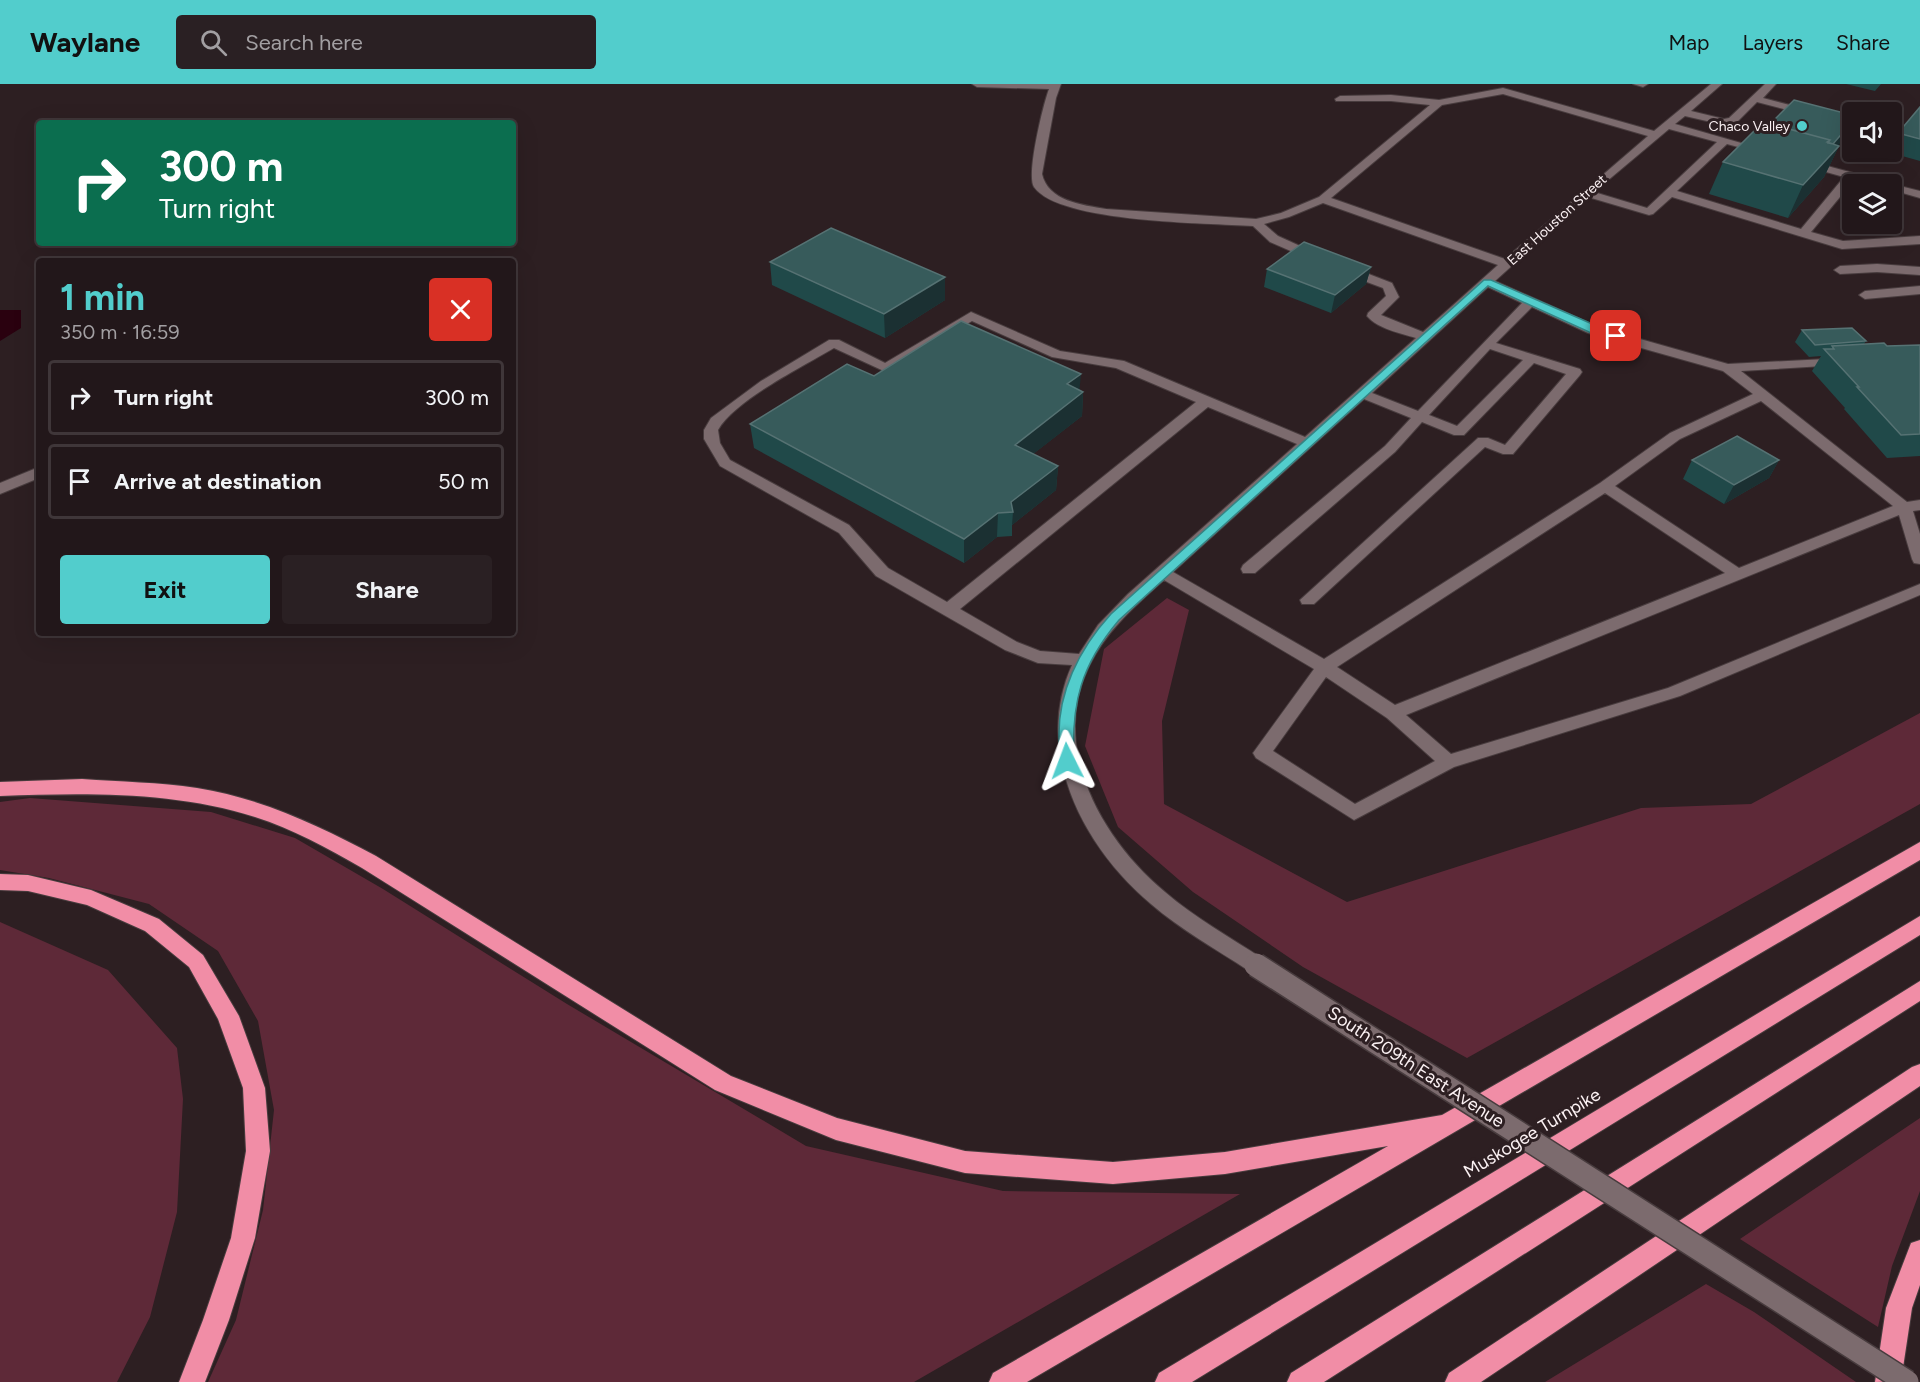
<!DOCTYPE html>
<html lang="en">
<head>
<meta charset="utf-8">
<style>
	:root { --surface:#22171a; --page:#2a2023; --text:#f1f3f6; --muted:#a29fa2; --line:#3f3639; --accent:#52cdcc }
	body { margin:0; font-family:Figtree,sans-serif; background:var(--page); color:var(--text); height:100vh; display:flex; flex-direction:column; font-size:22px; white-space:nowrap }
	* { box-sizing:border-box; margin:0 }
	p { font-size:20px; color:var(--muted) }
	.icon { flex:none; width:33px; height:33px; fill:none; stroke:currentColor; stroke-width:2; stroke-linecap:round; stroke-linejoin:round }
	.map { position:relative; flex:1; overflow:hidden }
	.sheet { position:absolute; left:36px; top:174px; width:480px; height:378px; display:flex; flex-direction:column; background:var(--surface); border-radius:6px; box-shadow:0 6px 24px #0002,0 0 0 2px var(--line) }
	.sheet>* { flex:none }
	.banner { position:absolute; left:36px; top:36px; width:480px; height:126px; border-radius:6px; box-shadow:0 6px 24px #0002,0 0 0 2px var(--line); background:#0b6e4f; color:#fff; overflow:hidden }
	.buttons { position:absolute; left:1842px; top:18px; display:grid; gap:12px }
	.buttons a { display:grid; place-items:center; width:60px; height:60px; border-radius:6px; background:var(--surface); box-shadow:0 6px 24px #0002,0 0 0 2px var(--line); font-size:30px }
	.pin { position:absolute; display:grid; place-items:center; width:51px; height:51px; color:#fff; margin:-26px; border-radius:12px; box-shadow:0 3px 9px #0006 }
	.me { position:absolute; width:66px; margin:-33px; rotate:357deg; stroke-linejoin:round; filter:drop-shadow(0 0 4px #0008) }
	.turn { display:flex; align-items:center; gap:21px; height:126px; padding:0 24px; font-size:27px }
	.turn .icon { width:78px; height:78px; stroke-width:2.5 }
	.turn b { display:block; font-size:42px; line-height:51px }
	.round { display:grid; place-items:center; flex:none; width:63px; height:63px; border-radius:6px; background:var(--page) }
	.summary { display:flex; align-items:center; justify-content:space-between; height:102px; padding:0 24px }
	h1 { font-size:36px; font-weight:700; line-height:45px; color:var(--accent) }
	.cta { display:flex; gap:12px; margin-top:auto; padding:12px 24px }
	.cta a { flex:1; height:69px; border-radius:6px; background:var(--accent); color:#111; font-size:24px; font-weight:700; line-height:69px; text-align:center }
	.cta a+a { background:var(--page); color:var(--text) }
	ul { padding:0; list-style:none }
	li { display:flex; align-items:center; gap:18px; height:75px; margin:0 12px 9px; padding:0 12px; border:3px solid var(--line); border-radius:6px }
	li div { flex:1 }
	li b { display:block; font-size:22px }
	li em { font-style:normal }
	header { display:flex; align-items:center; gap:36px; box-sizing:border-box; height:84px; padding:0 30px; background:var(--accent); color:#111 }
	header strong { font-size:28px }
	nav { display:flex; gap:33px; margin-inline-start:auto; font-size:21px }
	.search { width:420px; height:54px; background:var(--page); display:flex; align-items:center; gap:15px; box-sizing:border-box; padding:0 21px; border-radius:6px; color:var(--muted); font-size:22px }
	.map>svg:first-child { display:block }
	.green { fill:#5e2938 }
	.water { fill:#2a010f }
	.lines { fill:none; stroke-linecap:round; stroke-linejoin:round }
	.minor-casing { stroke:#483c3e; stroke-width:2 }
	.highway-casing { stroke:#483c3e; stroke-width:2 }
	.minor { fill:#7c6b6e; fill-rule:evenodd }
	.highway { fill:#f18da6; fill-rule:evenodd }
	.minor-bridge-casing { stroke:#483c3e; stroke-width:26; stroke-linecap:butt }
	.minor-bridge { stroke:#7c6b6e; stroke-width:23 }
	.wall { fill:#204949 }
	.shaded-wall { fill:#1b3032 }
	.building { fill:#375b5b; stroke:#567273; stroke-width:1.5 }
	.route { fill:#52cdcc; stroke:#358585; stroke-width:1.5 }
	.poi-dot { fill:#52cdcc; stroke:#2d1f22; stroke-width:2 }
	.labels { text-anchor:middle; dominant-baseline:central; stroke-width:6; stroke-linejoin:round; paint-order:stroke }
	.far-poi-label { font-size:14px; fill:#fbf1f3; stroke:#2d1f22; text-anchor:end }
	.far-street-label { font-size:14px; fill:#fbf1f3; stroke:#2d1f22 }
	.near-street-label { font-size:18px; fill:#fbf1f3; stroke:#2d1f22 }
</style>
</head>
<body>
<header>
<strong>Waylane</strong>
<div class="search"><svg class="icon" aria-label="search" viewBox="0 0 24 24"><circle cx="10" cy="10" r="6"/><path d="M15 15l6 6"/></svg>Search here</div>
<nav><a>Map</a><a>Layers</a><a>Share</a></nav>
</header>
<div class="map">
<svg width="1920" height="1298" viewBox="0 0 1920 1298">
	<rect width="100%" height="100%" fill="#2d1f22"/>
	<path class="green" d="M 1167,514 L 1189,526 L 1162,637 L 1164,720 L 1347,818 L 1641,724 L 1751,720 L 1920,629 L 1920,720 L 1467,974 L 1303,883 L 1193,808 L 1118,743 L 1085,662 L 1104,565 Z
		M 30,714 L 211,728 L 295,754 L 383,805 L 567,920 L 806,1062 L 1003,1107 L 1240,1110 L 914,1298 L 208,1298 L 236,1236 L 263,1126 L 274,1026 L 258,937 L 218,867 L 149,820 L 49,794 L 0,786 L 0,718 Z
		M 0,838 L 108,886 L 177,964 L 183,1015 L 177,1128 L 150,1233 L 117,1298 L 0,1298 Z
		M 1920,1034 L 1920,1107 L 1892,1182 L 1878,1243 L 1740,1155 Z
		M 1706,1200 L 1754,1228 L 1856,1298 L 1545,1298 Z"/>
	<path class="water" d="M 0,226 L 21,226 L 21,244 L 0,257 Z"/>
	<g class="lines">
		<g class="minor-casing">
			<path id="minor" d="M 972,0 L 1061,0 L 1056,14 L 1042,90 C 1048,117 1082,121 1106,125 L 1256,135 L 1281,129 L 1319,113 L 1430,21 L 1391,17 L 1336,17 L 1335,15 L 1340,12 L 1391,11 L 1439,16 L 1503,4 L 1654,47 L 1711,0 L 1722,0 L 1691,27 L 1724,35 L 1729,34 L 1765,0 L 1776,0 L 1763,14 L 1852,37 L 1852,43 L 1757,18 L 1737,38 L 1724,41 L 1685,32 L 1675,40 L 1769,67 L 1764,70 L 1727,60 L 1677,107 L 1801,145 L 1844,93 L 1801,81 L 1801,77 L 1805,76 L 1887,98 L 1889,100 L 1872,100 L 1854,96 L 1811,148 L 1843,157 L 1920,152 L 1920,160 L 1842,165 L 1672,113 L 1653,130 L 1649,131 L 1588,113 L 1495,197 L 1598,243 L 1728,280 L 1845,274 L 1847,277 L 1840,281 L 1741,287 L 1907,418 L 1920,416 L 1920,426 L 1913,427 L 1920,450 L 1920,480 L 1914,479 L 1912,475 L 1899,431 L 1406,631 L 1451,670 L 1668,604 L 1920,500 L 1920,511 L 1680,612 L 1454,683 L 1354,736 L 1256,674 L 1253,669 L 1314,585 L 1164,496 C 1135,522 1106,547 1089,582 C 1049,663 1102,756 1165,808 C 1195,834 1230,853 1263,875 L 1266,881 L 1263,887 L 1256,890 L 1249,887 C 1216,865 1181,846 1151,820 C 1083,763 1033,667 1072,581 L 1038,579 L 1005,566 L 876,492 L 839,449 L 720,382 L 704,355 L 704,346 L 711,334 L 761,297 L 829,256 L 839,256 L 885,279 L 971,228 L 1060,267 L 1124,277 L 1305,353 L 1416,254 C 1400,249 1378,245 1367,232 L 1368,229 L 1386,212 L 1383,204 L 1340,188 L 1338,185 L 1340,182 L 1348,182 L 1392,199 L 1399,213 L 1381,231 L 1423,248 L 1498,181 L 1323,119 L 1289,133 L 1264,140 L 1278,152 L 1320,171 L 1320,177 L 1316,178 L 1270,158 L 1253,142 C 1209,139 1059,139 1034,103 C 1026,91 1043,21 1049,5 L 977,3 ZM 1503,10 L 1648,52 L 1505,175 L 1331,114 L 1442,21 ZM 1669,45 L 1717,58 L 1647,124 L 1594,108 ZM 1488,203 L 1522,219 L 1418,327 L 1372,309 ZM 1532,223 L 1588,249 L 1723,287 L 1753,310 L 1670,349 L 1600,399 L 1324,575 L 1173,488 L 1364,315 L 1411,334 L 1385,362 L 1243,481 L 1241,485 L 1243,489 L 1255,489 L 1395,368 L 1422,338 L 1454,351 L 1464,351 L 1534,279 L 1566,290 L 1505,361 L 1488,354 L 1478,354 L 1300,516 L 1302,520 L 1314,520 L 1485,363 L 1503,370 L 1513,370 L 1580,291 L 1582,288 L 1580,285 L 1496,259 ZM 972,237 L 1052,273 L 1116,284 L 1196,318 L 947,518 L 888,484 L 849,441 L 730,376 L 720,359 L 718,346 C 735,316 804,282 834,264 L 886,288 ZM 1490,265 L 1523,276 L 1457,342 L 1429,331 ZM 1761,317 L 1893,422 L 1739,484 L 1615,402 L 1680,355 ZM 1208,323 L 1297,360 L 1128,510 L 1098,541 L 1079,570 L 1040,567 L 1017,558 L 960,525 ZM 1605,409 L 1725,489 L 1395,621 L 1337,583 ZM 1326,593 L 1387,634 L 1435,677 L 1355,720 L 1273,667 Z
				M 1633,0 L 1648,0 L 1643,3 Z
				M 1888,100 L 1892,100 L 1920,107 L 1920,114 L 1892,106 L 1892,100 Z
				M 1877,180 L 1920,183 L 1920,191 L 1877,188 L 1840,190 L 1834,186 L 1840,182 Z
				M 1920,202 L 1920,210 L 1865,215 L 1859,211 L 1865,207 Z
				M 39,383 L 39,394 L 0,410 L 0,399 Z"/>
		</g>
		<g class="highway-casing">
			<path id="highway" d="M 82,695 C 120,698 159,698 197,704 C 261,714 320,742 376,772 L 731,992 L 837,1034 L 965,1067 L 1113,1078 L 1225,1068 L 1442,1031 L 1920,758 L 1920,776 L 1027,1298 L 989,1298 L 993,1289 L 1388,1062 L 1225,1090 L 1113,1100 L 965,1089 L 836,1056 L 715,1006 L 362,784 C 327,764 293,745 255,733 C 173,707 84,709 0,712 L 0,698 Z
				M 0,790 L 28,791 L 91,806 L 159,835 L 203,871 L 239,932 L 265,1004 L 270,1067 L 255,1154 L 229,1236 L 205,1298 L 179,1298 L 203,1236 L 231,1154 L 246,1067 L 243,1004 L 218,935 L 189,883 L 145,847 L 87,821 L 28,807 L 0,806 Z
				M 1920,832 L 1920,851 L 1192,1298 L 1155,1298 L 1159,1289 Z
				M 1920,897 L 1920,917 L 1324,1298 L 1287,1298 L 1291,1289 Z
				M 1920,980 L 1920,1002 L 1481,1298 L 1445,1298 L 1449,1289 L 1912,983 Z
				M 1920,1156 L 1920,1201 L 1912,1224 L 1901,1297 L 1875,1298 L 1886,1224 L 1911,1159 Z"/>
		</g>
		<use href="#minor" class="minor"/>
		<use href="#highway" class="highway"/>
		<g class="minor-bridge-casing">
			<path id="minor-bridge" d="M 1256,881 L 1907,1298"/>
		</g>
		<use href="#minor-bridge" class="minor-bridge"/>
	</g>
	<path class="wall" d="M 1846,0 L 1881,0 L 1875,7 Z
		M 1920,23 L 1920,77 L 1888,68 L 1892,68 L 1892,61 L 1898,49 Z
		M 1770,40 L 1850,49 L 1838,61 L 1839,62 L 1824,93 L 1788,134 L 1709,110 L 1723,78 Z
		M 770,178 L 945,193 L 945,216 L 885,254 L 772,201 Z
		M 1371,183 L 1366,200 L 1331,229 L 1264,203 L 1267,185 Z
		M 1802,246 L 1866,257 L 1864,260 L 1887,262 L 1920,261 L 1920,372 L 1887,374 L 1844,325 L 1845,324 L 1812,287 L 1821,272 L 1809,273 L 1795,258 Z
		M 874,292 L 1079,306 L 1083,308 L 1082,332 L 1033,370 L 1058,382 L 1056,406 L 1012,441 L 1012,452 L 997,453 L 964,479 L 754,364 L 750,340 Z
		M 1692,376 L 1779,376 L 1769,394 L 1724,420 L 1683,395 Z"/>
	<path class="shaded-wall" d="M 1852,38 L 1852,43 L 1850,49 L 1823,78 L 1831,61 Z
		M 1839,62 L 1824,93 L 1788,134 L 1803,101 Z
		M 1371,183 L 1366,200 L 1331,229 L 1335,211 Z
		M 945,193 L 945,216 L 885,254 L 884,230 Z
		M 1081,290 L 1079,311 L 1083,308 L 1082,332 L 1014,385 L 1015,361 L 1067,300 Z
		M 1779,376 L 1769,394 L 1724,420 L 1734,401 Z
		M 1058,382 L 1056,406 L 1012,441 L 1013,428 L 1011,418 Z
		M 998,429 L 997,453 L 964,479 L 964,455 Z"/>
	<path class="building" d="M 1794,16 L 1852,31 L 1852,38 L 1833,60 L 1828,59 L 1830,56 L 1770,40 Z
		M 1920,23 L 1920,55 L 1898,49 Z
		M 1763,38 L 1830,56 L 1827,58 L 1839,62 L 1803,101 L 1723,78 Z
		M 831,144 L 945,193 L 884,230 L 770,178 Z
		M 1304,158 L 1371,183 L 1335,211 L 1267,185 Z
		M 961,237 L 1081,290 L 1067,300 L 1083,308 L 1015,361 L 1058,382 L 1011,418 L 1013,428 L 998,429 L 964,455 L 750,340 L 847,280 L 874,292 Z
		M 1852,244 L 1866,257 L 1815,261 L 1802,246 Z
		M 1884,259 L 1887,262 L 1920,261 L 1920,350 L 1901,351 L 1857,303 L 1859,303 L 1824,265 L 1834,265 L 1832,262 Z
		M 1737,352 L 1779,376 L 1734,401 L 1692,376 Z"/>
	<path class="route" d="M 1484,196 L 1491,196 L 1620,252 L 1616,255 L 1589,248 L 1488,202 L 1119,536 C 1081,581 1071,619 1074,677 L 1072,680 L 1062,680 C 1059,673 1060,665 1059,657 C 1057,609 1079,565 1111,530 Z"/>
	<circle class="poi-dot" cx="1802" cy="42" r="6"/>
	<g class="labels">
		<g class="far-poi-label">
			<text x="1790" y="42">Chaco Valley</text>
		</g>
		<g class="far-street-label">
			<text transform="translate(1557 136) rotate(-42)">East Houston Street</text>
		</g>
		<g class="near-street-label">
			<text transform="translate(1416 983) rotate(33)">South 209th East Avenue</text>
			<text transform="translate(1532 1049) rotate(-31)">Muskogee Turnpike</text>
		</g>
	</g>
</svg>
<div class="buttons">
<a><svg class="icon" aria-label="sound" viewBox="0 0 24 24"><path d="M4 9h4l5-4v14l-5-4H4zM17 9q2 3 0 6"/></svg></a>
<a><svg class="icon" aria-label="layers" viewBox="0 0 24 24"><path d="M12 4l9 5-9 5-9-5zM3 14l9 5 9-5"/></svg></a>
</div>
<div class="pin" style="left:1616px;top:252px;background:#d93025"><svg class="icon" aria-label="arrive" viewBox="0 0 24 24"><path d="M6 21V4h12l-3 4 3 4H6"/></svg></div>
<svg class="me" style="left:1067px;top:677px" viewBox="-20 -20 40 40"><path d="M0-17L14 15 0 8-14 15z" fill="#52cdcc" stroke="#fff" stroke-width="4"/></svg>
<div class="banner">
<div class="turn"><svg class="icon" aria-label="right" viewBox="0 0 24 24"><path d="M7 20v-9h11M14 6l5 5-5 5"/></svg><div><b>300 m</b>Turn right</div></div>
</div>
<section class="sheet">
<div class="summary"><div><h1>1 min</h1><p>350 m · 16:59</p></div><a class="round" style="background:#d93025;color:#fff"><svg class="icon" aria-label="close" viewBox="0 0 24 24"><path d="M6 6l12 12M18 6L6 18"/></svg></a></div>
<ul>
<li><svg class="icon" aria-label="right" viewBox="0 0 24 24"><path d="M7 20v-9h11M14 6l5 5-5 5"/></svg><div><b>Turn right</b></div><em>300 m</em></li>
<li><svg class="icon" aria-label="arrive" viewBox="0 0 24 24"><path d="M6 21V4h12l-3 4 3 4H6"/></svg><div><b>Arrive at destination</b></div><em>50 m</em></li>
</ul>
<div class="cta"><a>Exit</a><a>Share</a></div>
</section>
</div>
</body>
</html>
